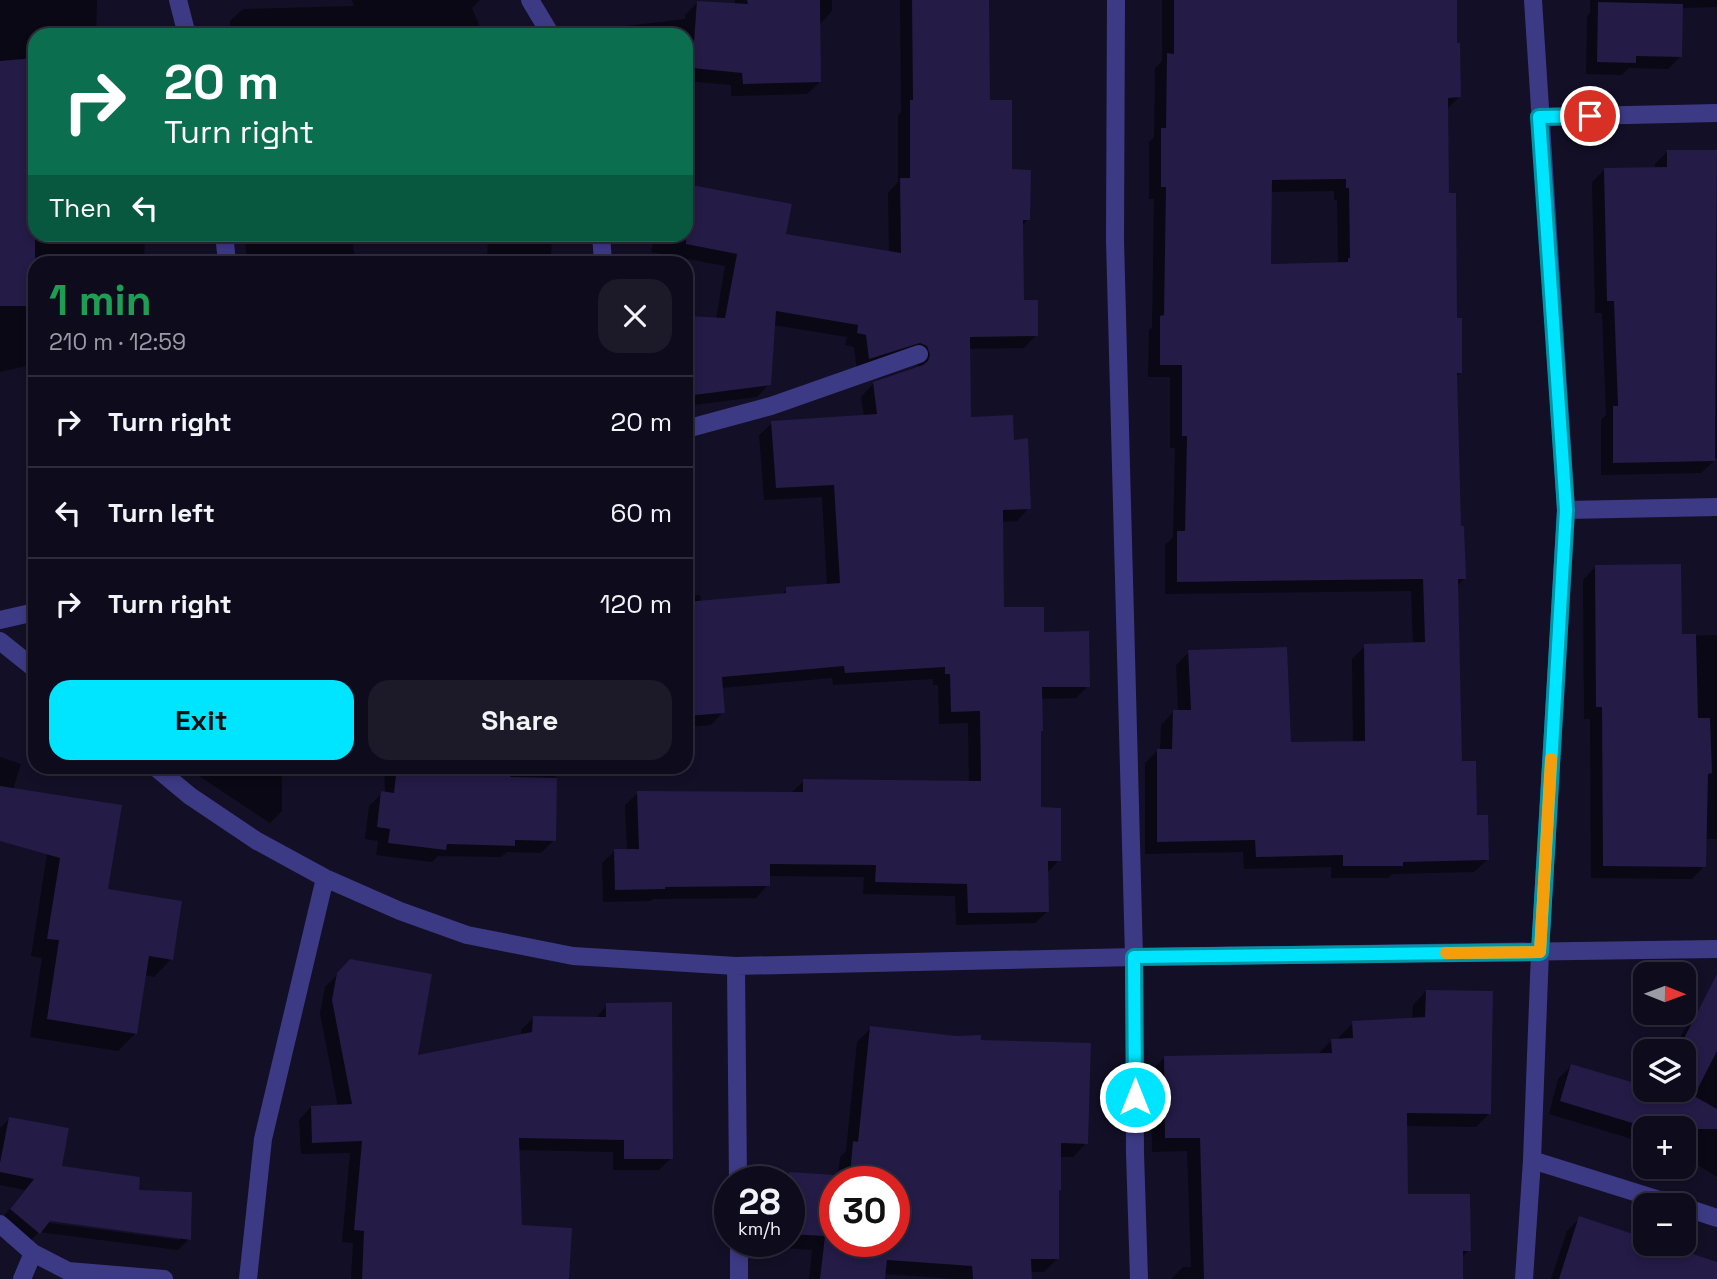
<!DOCTYPE html>
<html lang="en">
<head>
<meta charset="utf-8">
<style>
	:root { --surface:#0e0b1c; --page:#1c1929; --text:#f1f3f6; --muted:#9b9ba3; --line:#2e2b3b; --accent:#00e5ff }
	body { margin:0; font-family:"Space Grotesk",sans-serif; background:var(--page); color:var(--text); height:100vh; display:flex; flex-direction:column; font-size:26px; white-space:nowrap }
	* { box-sizing:border-box; margin:0 }
	p { font-size:23px; color:var(--muted) }
	.icon { flex:none; width:38px; height:38px; fill:none; stroke:currentColor; stroke-width:2; stroke-linecap:round; stroke-linejoin:round }
	.map { position:relative; flex:1; overflow:hidden }
	.drawer { position:absolute; left:28px; top:256px; width:665px; height:518px; display:flex; flex-direction:column; background:var(--surface); border-radius:21px; box-shadow:0 4px 10px #0003,0 0 0 2px var(--line) }
	.drawer>* { flex:none }
	.banner { position:absolute; left:28px; top:28px; width:665px; height:214px; border-radius:21px; box-shadow:0 4px 10px #0003,0 0 0 2px var(--line); background:#0b6e4f; color:#fff; overflow:hidden }
	.needle { width:46px; rotate:91deg }
	.tools { position:absolute; left:1633px; top:962px; display:grid; gap:14px }
	.tools a { display:grid; place-items:center; width:63px; height:63px; border-radius:14px; background:var(--surface); box-shadow:0 4px 10px #0003,0 0 0 2px var(--line); font-size:35px }
	.speed { position:absolute; left:714px; top:1166px; display:flex; gap:14px; font-size:35px; font-weight:700; text-align:center }
	.speed>* { display:grid; place-content:center; width:91px; height:91px; border-radius:50%; background:var(--surface); box-shadow:0 4px 10px #0003,0 0 0 2px var(--line); line-height:1 }
	.speed small { font-size:18px; font-weight:400 }
	.speed .limit { border:10px solid #d22; background:#fff; color:#111 }
	.pin { position:absolute; display:grid; place-items:center; width:60px; height:60px; color:#fff; margin:-30px; border:4px solid #fff; border-radius:50%; box-shadow:0 2px 7px #0007 }
	.me { position:absolute; width:77px; margin:-38px; rotate:0deg; stroke-linejoin:round; filter:drop-shadow(0 0 5px #0008) }
	.turn { display:flex; align-items:center; gap:24px; height:147px; padding:0 21px; font-size:32px }
	.turn .icon { width:91px; height:91px; stroke-width:2.5 }
	.turn b { display:block; font-size:49px; line-height:60px }
	.then { display:flex; align-items:center; height:66px; padding:0 21px; background:#0003; gap:14px; font-size:26px }
	.round { display:grid; place-items:center; flex:none; width:74px; height:74px; border-radius:21px; background:var(--page) }
	.summary { display:flex; align-items:center; justify-content:space-between; height:119px; padding:0 21px }
	h1 { font-size:42px; font-weight:700; line-height:52px; color:#1e9e55 }
	.primary-button { display:flex; gap:14px; margin-top:auto; padding:14px 21px }
	.primary-button a { flex:1; height:80px; border-radius:21px; background:var(--accent); color:#111; font-size:28px; font-weight:700; line-height:80px; text-align:center }
	.primary-button a+a { background:var(--page); color:var(--text) }
	ul { padding:0; list-style:none }
	li { display:flex; align-items:center; gap:21px; height:91px; padding:0 21px; border-top:2px solid var(--line) }
	li div { flex:1 }
	li b { display:block; font-size:26px }
	li em { font-style:normal }
	.map>svg:first-child { display:block }
	.shadow { fill:#0007; fill-rule:evenodd }
	.building { fill:#241b47; fill-rule:evenodd }
	.lines { fill:none; stroke-linecap:round; stroke-linejoin:round }
	.minor { stroke:#3d3a85; stroke-width:18 }
	.route-casing { stroke:#0095a6; stroke-width:18 }
	.route { stroke:#00e5ff; stroke-width:12 }
	.slow { stroke:#f59e0b; stroke-width:12 }
</style>
</head>
<body>
<div class="map">
<svg width="1717" height="1279" viewBox="0 0 1717 1279">
	<rect width="100%" height="100%" fill="#130f26"/>
	<path class="shadow" d="M 0,0 L 97,0 L 96,35 L 35,35 L 35,234 L 194,234 L 192,236 L 145,236 L 144,262 L 35,262 L 35,364 L 0,372 Z
		M 352,0 L 480,0 L 472,8 L 483,35 L 231,35 L 230,21 L 243,9 L 354,6 Z
		M 735,0 L 832,0 L 832,11 L 820,24 L 820,82 L 807,94 L 731,96 L 731,85 L 686,81 L 686,35 L 603,35 L 610,28 L 685,19 L 685,15 L 698,2 L 735,5 Z
		M 900,0 L 987,0 L 988,102 L 1010,171 L 1028,219 L 1022,226 L 1022,302 L 1036,335 L 1024,348 L 968,349 L 969,419 L 1012,441 L 1029,508 L 1017,521 L 1002,522 L 1003,609 L 1043,634 L 1088,686 L 1076,698 L 1040,699 L 1039,809 L 1059,860 L 1047,873 L 1048,911 L 1035,923 L 956,925 L 955,896 L 863,894 L 864,877 L 768,876 L 768,885 L 756,898 L 653,899 L 650,901 L 603,902 L 602,863 L 615,851 L 627,850 L 625,805 L 638,793 L 791,793 L 804,781 L 969,783 L 968,723 L 939,724 L 938,685 L 933,685 L 933,679 L 833,685 L 832,678 L 721,688 L 723,712 L 711,725 L 686,727 L 686,596 L 700,595 L 701,603 L 780,596 L 787,589 L 827,586 L 822,497 L 764,500 L 759,435 L 772,423 L 864,417 L 861,397 L 873,384 L 918,367 L 918,364 L 913,357 L 857,371 L 854,347 L 845,345 L 847,337 L 773,325 L 769,384 L 757,397 L 686,406 L 686,318 L 716,319 L 725,266 L 651,252 L 655,234 L 686,234 L 686,186 L 784,235 L 889,253 L 888,193 L 898,182 L 898,115 L 901,112 Z
		M 1162,0 L 1455,0 L 1459,97 L 1446,110 L 1447,194 L 1455,320 L 1461,372 L 1456,377 L 1459,528 L 1464,579 L 1457,586 L 1460,763 L 1487,860 L 1474,872 L 1392,874 L 1388,878 L 1331,878 L 1331,867 L 1244,869 L 1243,852 L 1145,854 L 1145,763 L 1157,751 L 1160,751 L 1161,725 L 1173,712 L 1178,712 L 1176,665 L 1189,652 L 1290,744 L 1353,743 L 1352,659 L 1365,646 L 1413,644 L 1411,591 L 1165,594 L 1165,545 L 1173,537 L 1175,448 L 1170,448 L 1170,377 L 1148,377 L 1149,330 L 1152,327 L 1154,199 L 1149,199 L 1149,142 L 1154,137 L 1155,68 L 1162,61 ZM 1334,191 L 1334,200 L 1337,200 L 1338,264 L 1270,266 L 1270,192 Z
		M 1590,0 L 1717,0 L 1717,7 L 1681,8 L 1680,57 L 1668,69 L 1629,68 L 1622,75 L 1586,74 L 1587,16 L 1590,13 Z
		M 1717,151 L 1717,458 L 1714,458 L 1714,461 L 1701,473 L 1601,475 L 1601,420 L 1606,415 L 1602,313 L 1595,313 L 1592,182 L 1605,169 L 1655,169 L 1655,164 L 1667,152 Z
		M 245,234 L 352,234 L 355,262 L 247,262 Z
		M 488,234 L 552,234 L 551,262 L 487,262 Z
		M 1595,567 L 1680,636 L 1717,635 L 1717,839 L 1705,839 L 1704,866 L 1692,879 L 1591,878 L 1590,719 L 1584,719 L 1583,580 Z
		M 0,757 L 21,764 L 0,831 Z
		M 184,766 L 282,766 L 282,811 L 270,823 Z
		M 384,766 L 556,766 L 554,840 L 541,853 L 507,852 L 501,857 L 438,856 L 432,862 L 376,855 L 378,841 L 365,839 L 369,806 L 382,793 L 385,793 Z
		M 53,816 L 106,891 L 171,959 L 154,977 L 145,975 L 136,1033 L 118,1051 L 30,1037 L 42,958 L 31,956 Z
		M 351,961 L 416,1057 L 521,1036 L 521,1030 L 533,1018 L 595,1019 L 607,1005 L 671,1158 L 659,1170 L 613,1170 L 613,1152 L 518,1150 L 521,1227 L 567,1279 L 351,1279 L 353,1243 L 342,1242 L 350,1153 L 301,1154 L 299,1120 L 311,1107 L 338,1107 L 320,1013 L 325,987 Z
		M 1426,991 L 1490,1113 L 1476,1127 L 1405,1126 L 1407,1195 L 1469,1250 L 1461,1258 L 1462,1279 L 1171,1279 L 1183,1267 L 1191,1267 L 1187,1151 L 1152,1152 L 1151,1071 L 1164,1058 L 1317,1055 L 1332,1040 L 1339,1040 L 1339,1037 L 1353,1023 L 1412,1020 L 1413,1005 Z
		M 1717,1003 L 1717,1177 L 1690,1160 L 1692,1157 L 1684,1154 L 1684,1129 L 1645,1129 L 1645,1143 L 1549,1114 L 1558,1079 L 1571,1066 L 1645,1088 L 1645,1090 L 1684,1090 L 1684,1052 L 1673,1052 L 1684,1030 L 1696,1017 Z
		M 871,1028 L 979,1041 L 1086,1143 L 1073,1157 L 1060,1157 L 1057,1191 L 1058,1258 L 1044,1272 L 1030,1272 L 1030,1279 L 956,1279 L 884,1274 L 883,1279 L 809,1279 L 812,1250 L 771,1247 L 772,1241 L 789,1241 L 789,1181 L 782,1181 L 789,1174 L 838,1177 L 840,1157 L 846,1151 L 857,1042 ZM 835,1181 L 894,1181 L 894,1241 L 835,1241 Z
		M 9,1119 L 60,1167 L 137,1191 L 189,1239 L 178,1250 L 39,1232 L 27,1244 L 0,1221 L 25,1190 L 0,1185 L 0,1128 ZM 41,1218 L 180,1237 L 180,1240 L 41,1222 Z
		M 1580,1218 L 1645,1240 L 1645,1244 L 1717,1263 L 1717,1279 L 1551,1279 L 1567,1231 Z"/>
	<path class="building" d="M 747,0 L 820,0 L 821,82 L 743,84 L 742,73 L 692,68 L 697,1 L 748,4 Z
		M 912,0 L 989,0 L 990,100 L 1012,100 L 1012,169 L 1031,170 L 1030,220 L 1023,220 L 1024,300 L 1038,300 L 1038,336 L 970,337 L 971,417 L 1013,415 L 1014,440 L 1028,438 L 1031,509 L 1003,510 L 1004,607 L 1044,607 L 1044,632 L 1089,631 L 1090,687 L 1042,687 L 1043,731 L 1041,731 L 1041,807 L 1061,808 L 1061,861 L 1048,861 L 1049,912 L 968,913 L 967,884 L 875,882 L 876,865 L 770,864 L 770,886 L 665,887 L 665,889 L 615,890 L 614,849 L 639,849 L 637,791 L 803,792 L 803,779 L 981,781 L 980,711 L 951,712 L 950,674 L 945,674 L 945,667 L 845,673 L 844,666 L 722,677 L 725,713 L 686,716 L 686,602 L 786,593 L 786,587 L 840,583 L 834,485 L 776,488 L 771,421 L 877,414 L 873,382 L 923,365 L 928,361 L 930,355 L 927,346 L 920,343 L 869,359 L 866,335 L 857,333 L 858,325 L 776,311 L 771,385 L 686,396 L 686,316 L 725,318 L 737,254 L 686,244 L 686,184 L 792,204 L 786,234 L 901,253 L 900,178 L 910,178 L 910,100 L 913,100 Z
		M 1174,0 L 1457,0 L 1457,43 L 1460,43 L 1461,97 L 1448,98 L 1449,193 L 1456,193 L 1457,318 L 1462,318 L 1462,373 L 1457,373 L 1461,526 L 1464,526 L 1466,579 L 1458,579 L 1462,761 L 1476,761 L 1477,815 L 1488,815 L 1489,860 L 1403,862 L 1403,866 L 1343,866 L 1343,855 L 1256,857 L 1255,840 L 1157,842 L 1157,749 L 1172,749 L 1173,710 L 1191,710 L 1188,650 L 1287,647 L 1291,742 L 1365,741 L 1364,644 L 1425,642 L 1423,579 L 1177,582 L 1177,531 L 1185,531 L 1187,436 L 1182,436 L 1182,365 L 1160,365 L 1160,316 L 1164,315 L 1166,187 L 1161,187 L 1161,128 L 1166,128 L 1167,53 L 1174,54 ZM 1346,179 L 1346,188 L 1349,188 L 1350,258 L 1348,258 L 1348,262 L 1271,264 L 1272,180 Z
		M 1598,2 L 1683,4 L 1682,57 L 1636,56 L 1636,63 L 1597,62 Z
		M 35,58 L 35,306 L 0,306 L 0,61 Z
		M 1667,150 L 1717,150 L 1715,461 L 1613,463 L 1613,406 L 1618,406 L 1614,301 L 1607,301 L 1604,168 L 1667,167 Z
		M 1681,564 L 1682,634 L 1696,634 L 1698,718 L 1710,718 L 1712,773 L 1708,774 L 1706,867 L 1603,866 L 1602,707 L 1596,707 L 1595,565 Z
		M 397,766 L 511,766 L 510,777 L 557,778 L 556,841 L 515,840 L 515,846 L 447,844 L 446,850 L 388,843 L 390,829 L 377,827 L 381,791 L 394,793 Z
		M 0,786 L 122,805 L 108,889 L 182,901 L 173,960 L 149,956 L 137,1034 L 47,1019 L 59,940 L 47,939 L 60,858 L 0,841 Z
		M 350,959 L 432,974 L 418,1055 L 532,1032 L 533,1016 L 606,1017 L 606,1003 L 672,1002 L 673,1159 L 624,1159 L 624,1140 L 519,1138 L 522,1225 L 572,1228 L 569,1279 L 362,1279 L 364,1231 L 354,1230 L 362,1141 L 312,1143 L 311,1106 L 352,1104 L 332,1000 L 337,973 Z
		M 1717,974 L 1717,1051 L 1694,1096 L 1717,1109 L 1717,1129 L 1652,1129 L 1560,1101 L 1571,1064 L 1645,1086 L 1645,1090 L 1684,1090 L 1684,1052 L 1677,1052 Z
		M 1426,990 L 1493,991 L 1491,1114 L 1407,1113 L 1408,1194 L 1470,1194 L 1471,1251 L 1463,1251 L 1463,1279 L 1204,1279 L 1200,1138 L 1165,1138 L 1164,1056 L 1332,1053 L 1331,1039 L 1353,1038 L 1352,1021 L 1425,1017 Z
		M 870,1026 L 956,1036 L 981,1035 L 981,1040 L 1091,1043 L 1088,1144 L 1061,1143 L 1061,1190 L 1059,1190 L 1059,1259 L 1031,1259 L 1032,1279 L 973,1279 L 972,1266 L 887,1260 L 885,1279 L 820,1279 L 825,1236 L 789,1234 L 789,1172 L 850,1176 L 853,1141 L 858,1142 ZM 835,1181 L 894,1181 L 894,1241 L 835,1241 Z
		M 9,1117 L 69,1128 L 62,1166 L 140,1177 L 139,1190 L 192,1192 L 191,1240 L 50,1221 L 40,1234 L 10,1209 L 34,1179 L 0,1172 L 0,1163 Z
		M 1579,1216 L 1645,1238 L 1645,1244 L 1663,1244 L 1717,1262 L 1717,1279 L 1559,1279 Z"/>
	<g class="lines">
		<path class="minor" d="M 178,0 L 187,35
			M 530,0 L 551,35
			M 1116,0 L 1115,240 L 1134,957 L 1135,1153 L 1139,1279
			M 1539,117 L 1717,113
			M 224,234 L 227,262
			M 601,234 L 603,262
			M 686,429 L 771,406 L 919,354
			M 1566,510 L 1717,507
			M 0,620 L 35,612
			M 0,641 L 35,669
			M 154,766 L 190,796 L 257,841 L 325,878 L 400,911 L 467,935 L 573,956 L 736,966 L 1134,957 L 1717,949
			M 736,966 L 738,1181
			M 1532,1160 L 1679,1206
			M 1684,1207 L 1717,1218
			M 0,1224 L 33,1253 L 68,1271 L 164,1279
			M 739,1241 L 739,1279
			M 22,1279 L 33,1253
			M 248,1279 L 263,1139 L 325,878
			M 1524,1279 L 1532,1160 L 1540,952 L 1566,510 L 1533,0"/>
	</g>
	<g class="lines">
		<g class="route-casing">
			<path id="route" d="M 1135,1097 L 1134,957 L 1540,952 L 1566,510 L 1539,117 L 1590,116"/>
		</g>
		<use href="#route" class="route"/>
		<path class="slow" d="M 1446,953 L 1540,952 L 1551,759"/>
	</g>
</svg>
<div class="tools">
<a><svg class="needle" viewBox="-14 -14 28 28"><path d="M0-13l5 13h-10z" fill="#e53935"/><path d="M0 13l5-13h-10z" fill="#9b9ba3"/></svg></a>
<a><svg class="icon" aria-label="layers" viewBox="0 0 24 24"><path d="M12 4l9 5-9 5-9-5zM3 14l9 5 9-5"/></svg></a>
<a>+</a>
<a>−</a>
</div>
<div class="speed"><div>28<small>km/h</small></div><div class="limit">30</div></div>
<div class="pin" style="left:1590px;top:116px;background:#d93025"><svg class="icon" aria-label="arrive" viewBox="0 0 24 24"><path d="M6 21V4h12l-3 4 3 4H6"/></svg></div>
<svg class="me" style="left:1135px;top:1097px" viewBox="-20 -20 40 40"><circle r="17" fill="#00e5ff" stroke="#fff" stroke-width="3"/><path d="M0-11L8 9 0 5-8 9z" fill="#fff"/></svg>
<div class="banner">
<div class="turn"><svg class="icon" aria-label="right" viewBox="0 0 24 24"><path d="M7 20v-9h11M14 6l5 5-5 5"/></svg><div><b>20 m</b>Turn right</div></div>
<div class="then">Then<svg class="icon" aria-label="left" viewBox="0 0 24 24"><path d="M17 20v-9H6M10 6l-5 5 5 5"/></svg></div>
</div>
<section class="drawer">
<div class="summary"><div><h1>1 min</h1><p>210 m · 12:59</p></div><a class="round"><svg class="icon" aria-label="close" viewBox="0 0 24 24"><path d="M6 6l12 12M18 6L6 18"/></svg></a></div>
<ul>
<li><svg class="icon" aria-label="right" viewBox="0 0 24 24"><path d="M7 20v-9h11M14 6l5 5-5 5"/></svg><div><b>Turn right</b></div><em>20 m</em></li>
<li><svg class="icon" aria-label="left" viewBox="0 0 24 24"><path d="M17 20v-9H6M10 6l-5 5 5 5"/></svg><div><b>Turn left</b></div><em>60 m</em></li>
<li><svg class="icon" aria-label="right" viewBox="0 0 24 24"><path d="M7 20v-9h11M14 6l5 5-5 5"/></svg><div><b>Turn right</b></div><em>120 m</em></li>
</ul>
<div class="primary-button"><a>Exit</a><a>Share</a></div>
</section>
</div>
</body>
</html>
